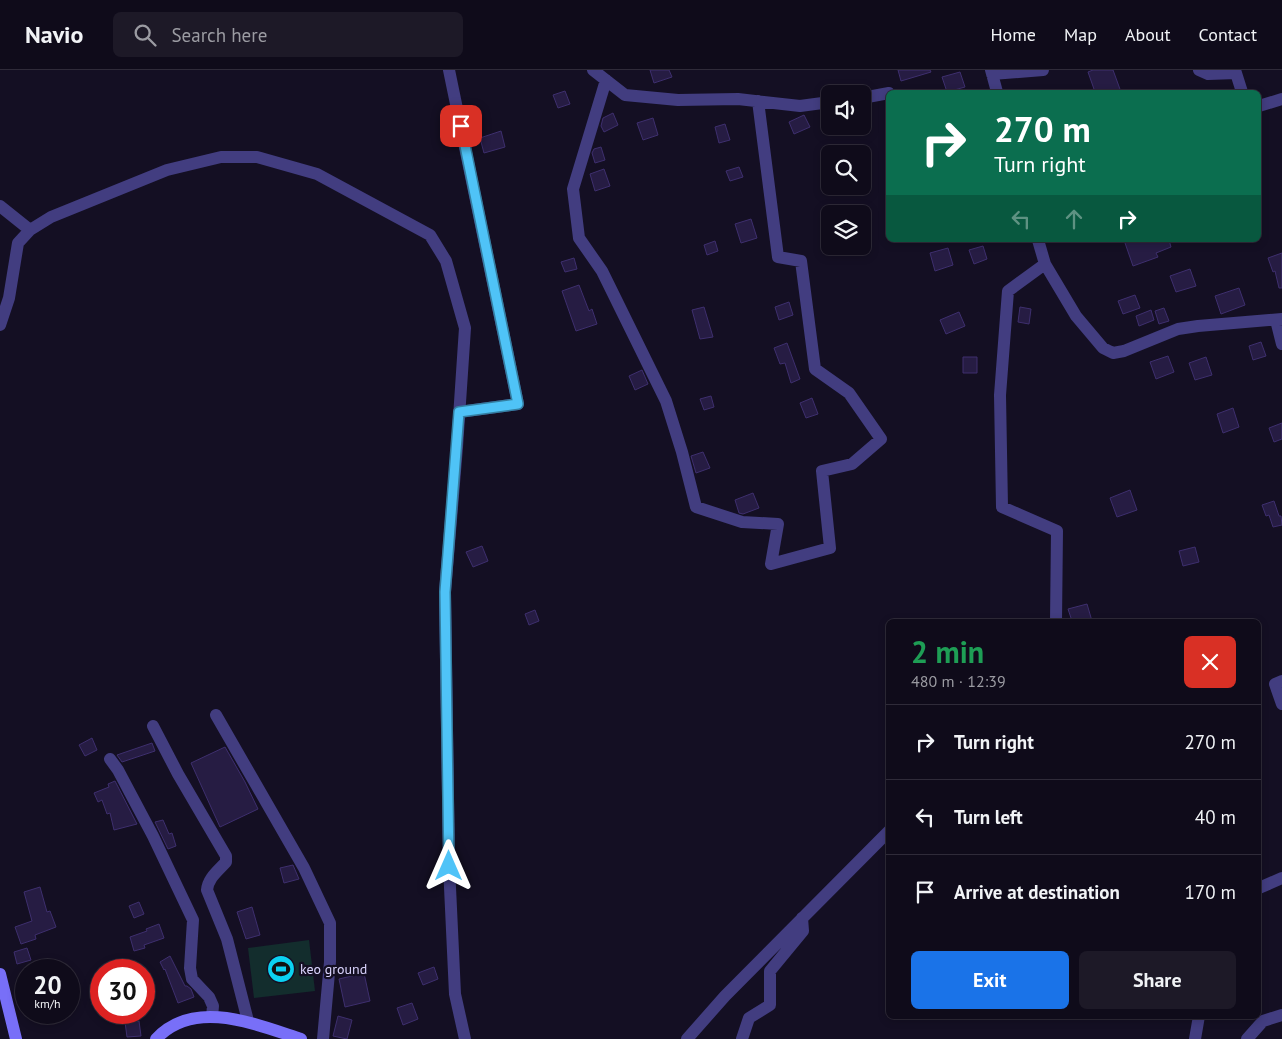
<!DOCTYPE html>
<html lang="en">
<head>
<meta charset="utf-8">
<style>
	:root { --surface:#0f0b1a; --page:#1d1927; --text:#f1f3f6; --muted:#9b9ba2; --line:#2f2b39; --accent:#1a73e8 }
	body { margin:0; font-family:"PT Sans",sans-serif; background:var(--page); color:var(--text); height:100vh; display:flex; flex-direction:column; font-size:19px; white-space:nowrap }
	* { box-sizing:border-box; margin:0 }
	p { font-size:16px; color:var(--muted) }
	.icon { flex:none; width:28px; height:28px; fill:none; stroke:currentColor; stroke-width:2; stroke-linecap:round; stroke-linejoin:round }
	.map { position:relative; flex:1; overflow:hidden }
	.details { position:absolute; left:886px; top:549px; width:375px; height:400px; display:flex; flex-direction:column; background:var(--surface); border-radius:8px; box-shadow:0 2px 8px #0003,0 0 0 1px var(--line) }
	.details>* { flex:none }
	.banner { position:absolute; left:886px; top:20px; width:375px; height:152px; border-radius:8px; box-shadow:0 2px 8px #0003,0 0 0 1px var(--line); background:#0b6e4f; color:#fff; overflow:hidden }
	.tools { position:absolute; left:821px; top:15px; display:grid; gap:10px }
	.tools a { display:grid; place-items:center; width:50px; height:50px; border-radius:8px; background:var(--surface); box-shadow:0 2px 8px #0003,0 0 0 1px var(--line); font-size:25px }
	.speed { position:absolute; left:15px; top:889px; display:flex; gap:10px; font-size:25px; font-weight:700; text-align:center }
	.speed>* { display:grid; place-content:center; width:65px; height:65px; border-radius:50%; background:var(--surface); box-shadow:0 2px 8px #0003,0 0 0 1px var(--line); line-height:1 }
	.speed small { font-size:12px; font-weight:400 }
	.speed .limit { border:8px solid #d22; background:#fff; color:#111 }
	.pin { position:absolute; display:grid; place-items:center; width:42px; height:42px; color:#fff; margin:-21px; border-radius:10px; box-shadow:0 2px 8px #0006 }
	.me { position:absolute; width:55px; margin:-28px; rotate:0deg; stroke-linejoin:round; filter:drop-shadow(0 0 4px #0008) }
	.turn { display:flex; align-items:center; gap:18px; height:105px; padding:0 25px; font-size:22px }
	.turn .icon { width:65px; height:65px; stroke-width:2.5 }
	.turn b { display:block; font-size:35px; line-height:42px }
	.lanes { display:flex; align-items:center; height:48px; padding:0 25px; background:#0003; justify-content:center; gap:25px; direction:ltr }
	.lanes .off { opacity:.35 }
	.round { display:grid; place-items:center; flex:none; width:52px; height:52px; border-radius:8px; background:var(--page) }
	.summary { display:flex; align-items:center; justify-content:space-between; height:85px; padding:0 25px }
	h1 { font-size:30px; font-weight:600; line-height:38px; color:#1e9e55 }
	.cta { display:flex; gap:10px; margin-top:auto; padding:10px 25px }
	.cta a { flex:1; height:58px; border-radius:8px; background:var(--accent); color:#fff; font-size:20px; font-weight:600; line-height:58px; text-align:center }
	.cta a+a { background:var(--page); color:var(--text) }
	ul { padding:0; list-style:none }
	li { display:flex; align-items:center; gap:15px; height:75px; padding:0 25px; border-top:1px solid var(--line) }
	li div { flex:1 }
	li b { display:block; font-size:19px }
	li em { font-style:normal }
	header { display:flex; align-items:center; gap:30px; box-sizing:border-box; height:70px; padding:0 25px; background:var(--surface); border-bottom:1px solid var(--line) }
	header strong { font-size:24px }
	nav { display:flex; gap:28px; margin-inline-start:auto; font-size:18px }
	.search { width:350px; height:45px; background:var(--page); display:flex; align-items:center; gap:12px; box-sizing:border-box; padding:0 18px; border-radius:8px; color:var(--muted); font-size:19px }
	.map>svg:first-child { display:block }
	.green { fill:#132d2d }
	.building { fill:#261c43; stroke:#3e2f6e }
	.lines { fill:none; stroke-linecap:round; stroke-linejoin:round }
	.minor { stroke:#423d80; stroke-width:12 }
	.secondary { stroke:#786ff8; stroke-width:12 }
	.route-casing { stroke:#337fa1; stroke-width:12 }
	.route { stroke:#4fc3f7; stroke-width:9 }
	.labels { text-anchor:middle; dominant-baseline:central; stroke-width:4.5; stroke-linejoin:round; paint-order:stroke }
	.poi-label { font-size:14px; fill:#dad4fd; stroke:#140f23; text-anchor:start }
</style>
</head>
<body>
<header>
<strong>Navio</strong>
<div class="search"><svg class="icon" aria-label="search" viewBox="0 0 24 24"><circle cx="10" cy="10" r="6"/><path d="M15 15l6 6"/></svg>Search here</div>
<nav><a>Home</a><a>Map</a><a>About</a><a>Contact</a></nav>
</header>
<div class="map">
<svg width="1282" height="969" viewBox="0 0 1282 969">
	<rect width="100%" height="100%" fill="#140f23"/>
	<path class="green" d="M 309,870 L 315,921 L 254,928 L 248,878 Z"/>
	<path class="building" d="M 650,0 L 669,0 L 672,7 L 654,13 Z
		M 898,0 L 930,0 L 931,2 L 901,11 Z
		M 1093,0 L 1113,0 L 1121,22 L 1095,22 L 1088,2 Z
		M 960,2 L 965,17 L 947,22 L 942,7 Z
		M 565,21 L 570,34 L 558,38 L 553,25 Z
		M 613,43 L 618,55 L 604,62 L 601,56 L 603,48 Z
		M 804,45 L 810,57 L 794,64 L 789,52 Z
		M 653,48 L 658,65 L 643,70 L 637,53 Z
		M 725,54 L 730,70 L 719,73 L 715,57 Z
		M 501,61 L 505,77 L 484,83 L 480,68 Z
		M 601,77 L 605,90 L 595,93 L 592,83 L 594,79 Z
		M 739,97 L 743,107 L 730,111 L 726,101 Z
		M 604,99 L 610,116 L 595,121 L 590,104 Z
		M 751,149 L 757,168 L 741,173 L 735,154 Z
		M 1124,170 L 1169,170 L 1171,177 L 1156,183 L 1158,187 L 1133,196 Z
		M 715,171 L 718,181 L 707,185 L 704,175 Z
		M 983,176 L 987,189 L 974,194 L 969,180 Z
		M 948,178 L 953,195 L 935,201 L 930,183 Z
		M 1282,183 L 1282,218 L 1279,218 L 1275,201 L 1273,202 L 1268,188 Z
		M 574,188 L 577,199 L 565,202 L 561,192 Z
		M 1190,199 L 1196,216 L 1176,222 L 1170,206 Z
		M 579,215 L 589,241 L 592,239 L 597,254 L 576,261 L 562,221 Z
		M 1239,218 L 1245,235 L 1221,244 L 1215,226 Z
		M 1135,225 L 1140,238 L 1123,244 L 1118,231 Z
		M 789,232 L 793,245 L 779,250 L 775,237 Z
		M 704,237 L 713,267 L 700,269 L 692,240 Z
		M 1020,237 L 1031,239 L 1029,254 L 1018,252 Z
		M 1164,238 L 1169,251 L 1159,254 L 1155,241 Z
		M 1151,240 L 1154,250 L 1139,256 L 1136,246 Z
		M 959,242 L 965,256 L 946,264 L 940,250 Z
		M 1261,272 L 1266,286 L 1253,290 L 1249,276 Z
		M 787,273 L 800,309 L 791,313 L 785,293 L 780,294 L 774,278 Z
		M 1168,286 L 1174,302 L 1156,309 L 1150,292 Z
		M 963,287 L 977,287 L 977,303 L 963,303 Z
		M 1206,287 L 1212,305 L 1195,310 L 1189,293 Z
		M 642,300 L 648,314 L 635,320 L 629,306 Z
		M 711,326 L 714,337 L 704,340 L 700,329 Z
		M 812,328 L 818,344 L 806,348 L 800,333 Z
		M 1233,338 L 1239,357 L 1223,363 L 1217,344 Z
		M 1282,353 L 1282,369 L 1274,372 L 1269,358 Z
		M 703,382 L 710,398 L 696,403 L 691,386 Z
		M 1130,420 L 1137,440 L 1117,447 L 1110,428 Z
		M 753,423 L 759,438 L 743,444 L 739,443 L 735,430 Z
		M 1274,431 L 1279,446 L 1281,446 L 1282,455 L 1273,457 L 1269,445 L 1266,446 L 1262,435 Z
		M 482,476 L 488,491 L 473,497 L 466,482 Z
		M 1195,477 L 1199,492 L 1183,496 L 1179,481 Z
		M 1087,534 L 1092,551 L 1072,551 L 1068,539 Z
		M 535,540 L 539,551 L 529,555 L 525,544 Z
		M 92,668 L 97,680 L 85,686 L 79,675 Z
		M 152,673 L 155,681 L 122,692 L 117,685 Z
		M 225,677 L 245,712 L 258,739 L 220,757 L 191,693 Z
		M 115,711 L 137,754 L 114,760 L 110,743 L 107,744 L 102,730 L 98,732 L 94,723 L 109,717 L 108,714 Z
		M 163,750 L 169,764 L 172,763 L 176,776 L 168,779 L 155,752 Z
		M 293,795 L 299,809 L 284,813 L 280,798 Z
		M 40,817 L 47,842 L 50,841 L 56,857 L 35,865 L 36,869 L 21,874 L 15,857 L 32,851 L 24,822 Z
		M 139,832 L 144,844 L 134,848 L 129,836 Z
		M 252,837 L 260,865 L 246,869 L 237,842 Z
		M 159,854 L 164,868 L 144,875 L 145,878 L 134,881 L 130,867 L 147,861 L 146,859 Z
		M 27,878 L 31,890 L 17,894 L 14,882 Z
		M 170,886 L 185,916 L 187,916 L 191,919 L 194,927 L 178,933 L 165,899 L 164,900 L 160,892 Z
		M 434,897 L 438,909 L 423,915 L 418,903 Z
		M 364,903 L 370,931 L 345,937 L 339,909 Z
		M 412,933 L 418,949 L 403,955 L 397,938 Z
		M 40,942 L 68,942 L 68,944 L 43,952 Z
		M 338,946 L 352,950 L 347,969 L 333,966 Z
		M 139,951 L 141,966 L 127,967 L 125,952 Z"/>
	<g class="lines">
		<path class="minor" d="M 449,0 L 518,334 L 459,342
			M 593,0 L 625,25 L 678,30 L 738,29 L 800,36 L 830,32
			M 991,0 L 997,22
			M 1199,0 L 1208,4 L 1236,3 L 1242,22
			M 992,4 L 1043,0
			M 606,10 L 573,119 L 579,168 L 602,201 L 666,331 L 682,382 L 696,437 L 742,452 L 778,454 L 771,494 L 830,478 L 822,401 L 852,394 L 881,369 L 849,323 L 815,299 L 801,191 L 778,187 L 758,31
			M 862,28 L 889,23
			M 1259,36 L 1282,29
			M 0,136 L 30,160
			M 1038,170 L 1045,194 L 1076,246 L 1103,278 L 1113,283 L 1124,281 L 1178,259 L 1198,256 L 1282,249
			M 1045,194 L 1008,221 L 1000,325 L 1002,437 L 1057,461 L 1056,551
			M 1276,250 L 1282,274
			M 0,255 L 9,228 L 18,173 L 30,160 L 51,147 L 167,100 L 221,87 L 257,87 L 317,104 L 430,165 L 446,191 L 465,258 L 457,377 L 445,522 L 449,796 L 455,924 L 465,969
			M 1282,611 L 1275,614 L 1282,634
			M 216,645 L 304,798 L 330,853 L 330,892 L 323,969
			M 153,656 L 178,704 L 226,786 L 226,792 C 218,801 208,808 207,820 L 227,869 L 248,951
			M 110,689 L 118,700 L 153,766 L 193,850 L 190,898 L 192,909 L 209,927 L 213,936 L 212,947
			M 1259,818 L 1282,808
			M 687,969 L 725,926 L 889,761
			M 742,969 L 749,948 L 770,935 L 770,901 L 803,861 L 802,848
			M 1195,969 L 1199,946
			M 1247,969 L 1263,951 L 1282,945"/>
		<path class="secondary" d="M 0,904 L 16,969
			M 156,969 C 194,928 255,954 301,969"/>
	</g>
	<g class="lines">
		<g class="route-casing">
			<path id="route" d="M 449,796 L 445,522 L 459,342 L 518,334 L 461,56"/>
		</g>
		<use href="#route" class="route"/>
	</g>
	<defs>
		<g id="stadium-disc" transform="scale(1.4375)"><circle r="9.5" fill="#0bd1f1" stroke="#140f23"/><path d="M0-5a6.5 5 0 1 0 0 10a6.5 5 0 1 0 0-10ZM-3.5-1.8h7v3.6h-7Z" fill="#111"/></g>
	</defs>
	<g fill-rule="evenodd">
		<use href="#stadium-disc" x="281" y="899"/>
	</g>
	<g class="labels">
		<g class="poi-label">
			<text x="300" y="899">keo ground</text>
		</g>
	</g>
</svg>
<div class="tools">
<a><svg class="icon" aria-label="sound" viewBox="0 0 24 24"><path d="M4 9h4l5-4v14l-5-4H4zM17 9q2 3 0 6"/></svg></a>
<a><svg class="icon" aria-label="search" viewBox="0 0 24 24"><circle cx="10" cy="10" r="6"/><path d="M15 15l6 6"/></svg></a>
<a><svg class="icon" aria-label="layers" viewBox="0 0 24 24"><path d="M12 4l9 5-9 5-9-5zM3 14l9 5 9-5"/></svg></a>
</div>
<div class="speed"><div>20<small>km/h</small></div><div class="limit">30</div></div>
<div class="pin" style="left:461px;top:56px;background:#d93025"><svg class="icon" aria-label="arrive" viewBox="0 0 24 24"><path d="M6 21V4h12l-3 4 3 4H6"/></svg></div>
<svg class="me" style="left:449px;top:796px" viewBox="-20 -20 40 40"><path d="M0-17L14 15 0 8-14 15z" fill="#4fc3f7" stroke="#fff" stroke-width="4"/></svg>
<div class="banner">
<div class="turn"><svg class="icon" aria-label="right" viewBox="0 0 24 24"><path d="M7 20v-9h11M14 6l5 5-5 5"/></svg><div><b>270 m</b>Turn right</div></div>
<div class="lanes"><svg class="icon off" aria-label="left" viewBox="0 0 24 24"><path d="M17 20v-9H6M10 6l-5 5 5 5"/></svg><svg class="icon off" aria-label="ahead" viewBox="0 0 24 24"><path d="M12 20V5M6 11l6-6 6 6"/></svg><svg class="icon" aria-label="right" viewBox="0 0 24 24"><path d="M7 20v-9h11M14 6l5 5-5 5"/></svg></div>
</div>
<section class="details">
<div class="summary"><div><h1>2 min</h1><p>480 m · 12:39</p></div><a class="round" style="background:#d93025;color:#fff"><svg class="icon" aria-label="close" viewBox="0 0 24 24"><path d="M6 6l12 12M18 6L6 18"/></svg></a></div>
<ul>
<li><svg class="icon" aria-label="right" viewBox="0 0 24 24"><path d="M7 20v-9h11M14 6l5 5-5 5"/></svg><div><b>Turn right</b></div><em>270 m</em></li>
<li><svg class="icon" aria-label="left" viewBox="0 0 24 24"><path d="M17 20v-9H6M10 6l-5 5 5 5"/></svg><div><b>Turn left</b></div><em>40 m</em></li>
<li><svg class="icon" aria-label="arrive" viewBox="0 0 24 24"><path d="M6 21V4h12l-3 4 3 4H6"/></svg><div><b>Arrive at destination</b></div><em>170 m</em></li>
</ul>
<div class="cta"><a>Exit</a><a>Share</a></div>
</section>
</div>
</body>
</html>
